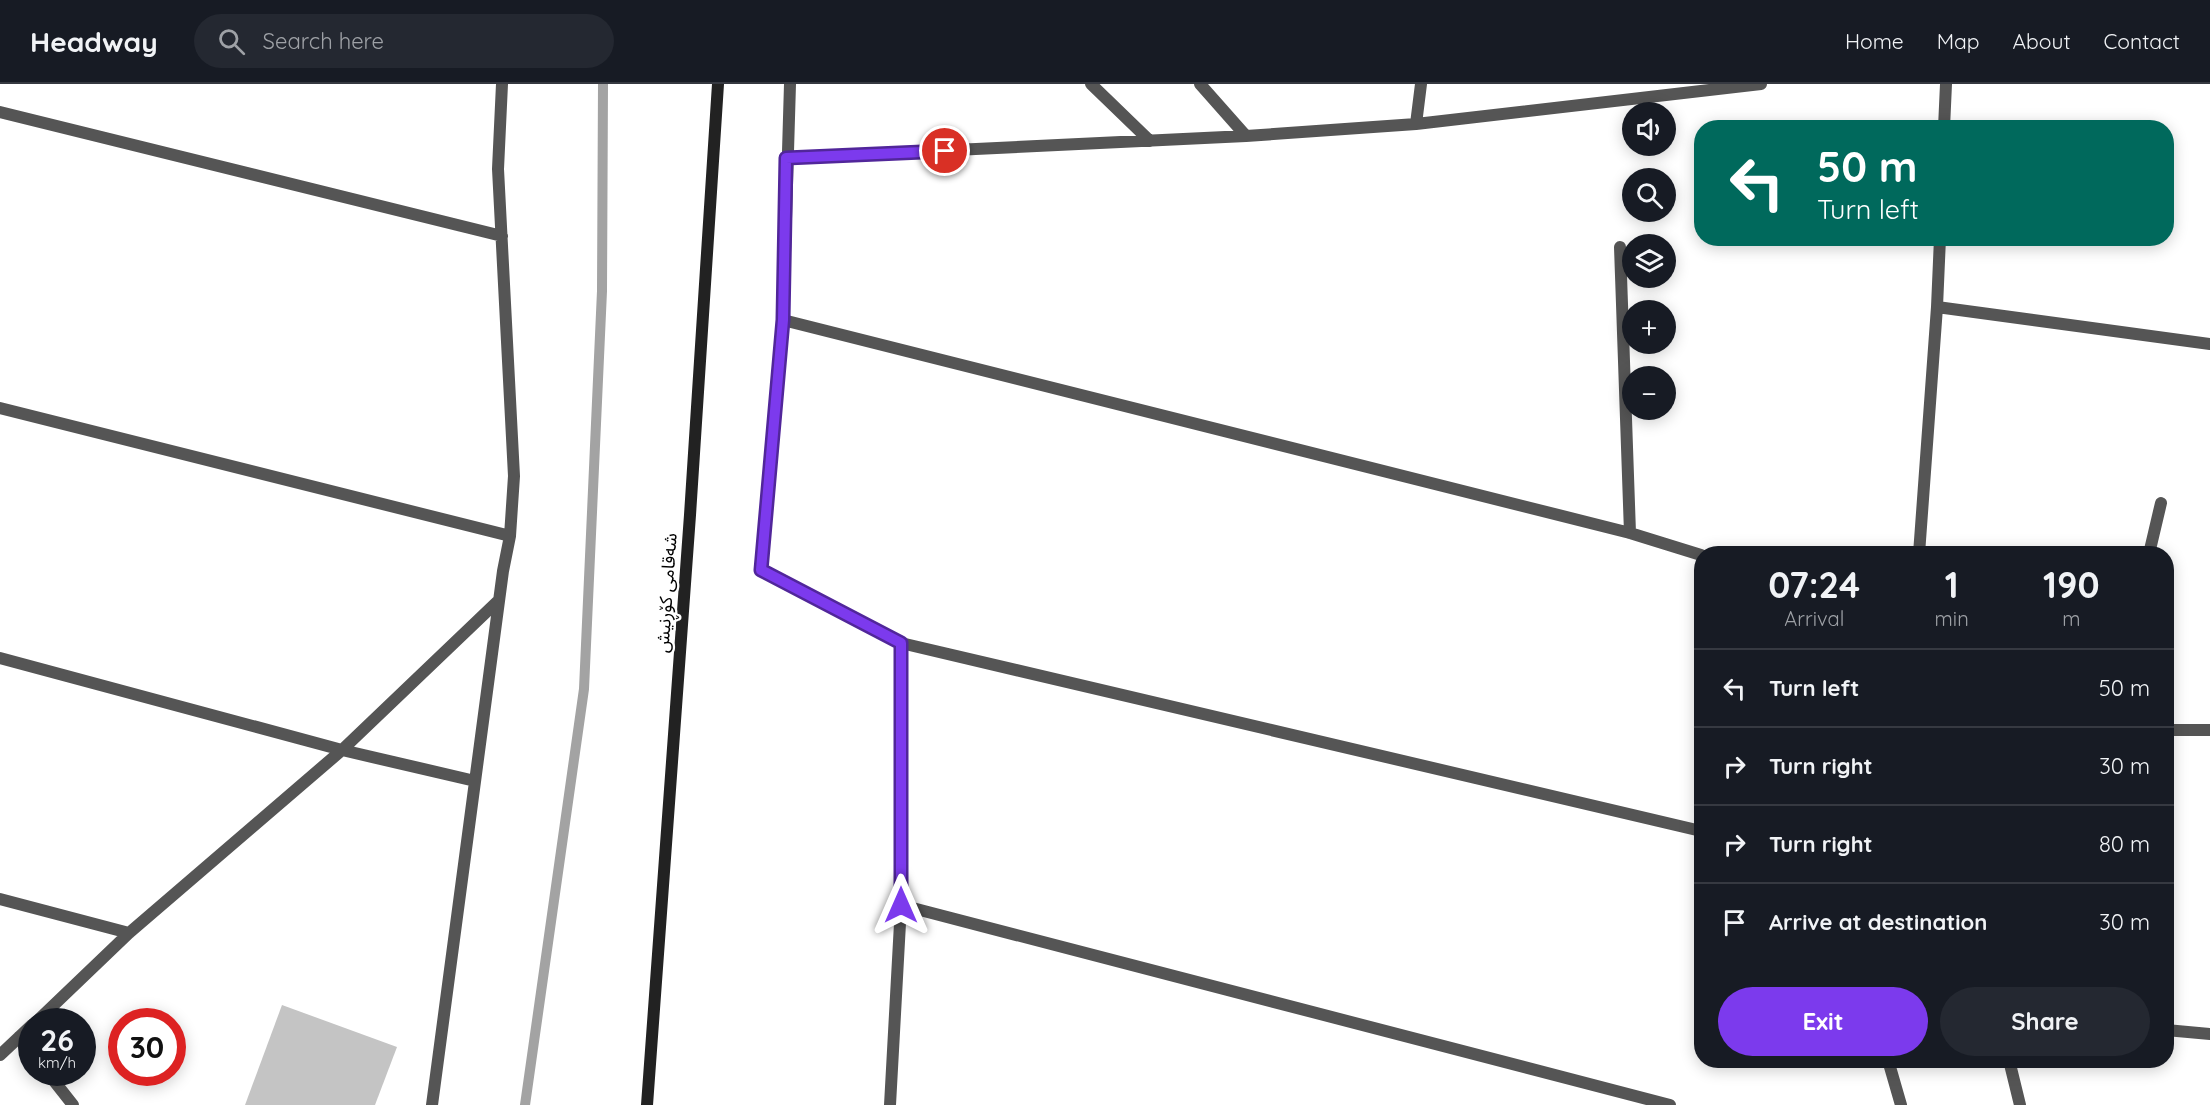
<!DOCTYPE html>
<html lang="en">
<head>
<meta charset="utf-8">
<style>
	:root { --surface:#171b24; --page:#242831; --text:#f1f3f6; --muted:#9ea1a6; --line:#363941; --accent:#7c3aed }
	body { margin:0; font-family:Quicksand,"Noto Sans Arabic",sans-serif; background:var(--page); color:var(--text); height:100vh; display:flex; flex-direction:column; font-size:22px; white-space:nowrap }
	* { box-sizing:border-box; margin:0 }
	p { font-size:20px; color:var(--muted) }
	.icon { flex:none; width:33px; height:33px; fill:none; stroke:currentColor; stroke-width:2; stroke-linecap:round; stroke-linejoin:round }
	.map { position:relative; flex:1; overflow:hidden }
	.sheet { position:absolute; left:1694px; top:462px; width:480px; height:522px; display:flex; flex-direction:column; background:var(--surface); border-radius:24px; box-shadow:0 3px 15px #0003 }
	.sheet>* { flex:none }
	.top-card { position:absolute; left:1694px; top:36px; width:480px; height:126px; border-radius:24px; box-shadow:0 3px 15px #0003; background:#00695c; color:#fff; overflow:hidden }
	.controls { position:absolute; left:1622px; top:18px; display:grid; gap:12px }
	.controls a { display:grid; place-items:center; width:54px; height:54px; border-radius:50%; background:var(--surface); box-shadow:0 3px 15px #0003; font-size:30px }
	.speed { position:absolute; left:18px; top:924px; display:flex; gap:12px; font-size:30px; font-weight:700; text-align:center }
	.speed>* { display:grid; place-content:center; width:78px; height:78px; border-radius:50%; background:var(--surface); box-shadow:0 3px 15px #0003; line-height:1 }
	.speed small { font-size:15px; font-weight:400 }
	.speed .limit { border:9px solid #d22; background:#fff; color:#111 }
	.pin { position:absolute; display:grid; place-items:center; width:51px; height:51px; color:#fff; margin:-26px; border:3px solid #fff; border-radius:50%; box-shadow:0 2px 6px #0007 }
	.me { position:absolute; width:66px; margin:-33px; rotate:0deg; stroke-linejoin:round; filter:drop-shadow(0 0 4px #0008) }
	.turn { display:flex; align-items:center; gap:21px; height:126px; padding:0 24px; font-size:27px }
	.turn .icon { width:78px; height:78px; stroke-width:2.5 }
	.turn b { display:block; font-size:42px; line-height:51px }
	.eta { display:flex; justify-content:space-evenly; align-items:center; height:102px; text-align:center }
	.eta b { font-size:36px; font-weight:700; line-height:42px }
	.cta { display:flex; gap:12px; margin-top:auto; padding:12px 24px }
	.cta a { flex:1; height:69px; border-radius:36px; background:var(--accent); color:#fff; font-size:24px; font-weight:700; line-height:69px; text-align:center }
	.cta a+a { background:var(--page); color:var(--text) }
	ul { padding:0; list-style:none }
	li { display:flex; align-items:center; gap:18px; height:78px; padding:0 24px; border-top:2px solid var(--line) }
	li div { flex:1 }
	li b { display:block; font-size:22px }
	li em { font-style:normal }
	header { display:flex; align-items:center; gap:36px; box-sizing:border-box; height:84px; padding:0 30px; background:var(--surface); border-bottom:2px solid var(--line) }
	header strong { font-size:28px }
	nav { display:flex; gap:33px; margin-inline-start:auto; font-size:21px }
	.search { width:420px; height:54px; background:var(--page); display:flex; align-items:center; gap:15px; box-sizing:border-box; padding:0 21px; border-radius:33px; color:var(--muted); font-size:22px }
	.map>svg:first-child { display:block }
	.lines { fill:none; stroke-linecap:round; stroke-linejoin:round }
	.stream { stroke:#a3a3a3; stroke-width:10 }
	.building { fill:#c4c4c4 }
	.street { stroke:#555; stroke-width:12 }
	.secondary { stroke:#222; stroke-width:12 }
	.route-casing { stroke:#51269a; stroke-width:15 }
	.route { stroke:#7c3aed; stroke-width:10 }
	.labels { text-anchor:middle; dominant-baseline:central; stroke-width:4.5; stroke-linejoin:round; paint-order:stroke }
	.street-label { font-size:18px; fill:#000; stroke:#fff }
</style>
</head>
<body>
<header>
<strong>Headway</strong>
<div class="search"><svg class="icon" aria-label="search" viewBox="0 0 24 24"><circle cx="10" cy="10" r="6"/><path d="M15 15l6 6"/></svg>Search here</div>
<nav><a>Home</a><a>Map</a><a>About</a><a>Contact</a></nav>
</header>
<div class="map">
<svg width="2210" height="1021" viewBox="0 0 2210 1021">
	<rect width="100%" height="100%" fill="#fff"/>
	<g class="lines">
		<path class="stream" d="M 525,1021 L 584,605 L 602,207 L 603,0"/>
	</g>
	<path class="building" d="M 282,921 L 397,963 L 375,1021 L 245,1021 Z"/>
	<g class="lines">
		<path class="street" d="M 790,0 L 783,236 L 761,486 L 901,559 L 1701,747
			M 1091,0 L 1150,57
			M 1200,0 L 1246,52
			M 0,28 L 502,152
			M 1416,40 L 1421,0
			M 1944,44 L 1946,0
			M 786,74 L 1246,52 L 1416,40 L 1761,0
			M 1620,163 L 1630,449
			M 1937,223 L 2210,260
			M 783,236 L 1630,449 L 1701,471
			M 0,324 L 510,452
			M 1919,470 L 1937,223 L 1940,154
			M 2149,470 L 2161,419
			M 0,574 L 342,666 L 475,697
			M 2166,646 L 2210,646
			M 0,815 L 129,849
			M 901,821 L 1670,1021
			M 36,938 L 129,849 L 342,666 L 499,516
			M 2166,946 L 2210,950
			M 19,953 L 32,969
			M 0,971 L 32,941
			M 1888,976 L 1901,1021
			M 2009,976 L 2020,1021
			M 47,988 L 73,1021
			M 432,1021 L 503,487 L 510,452 L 514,392 L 498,85 L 502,0
			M 890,1021 L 901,821 L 901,559"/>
		<path class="secondary" d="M 647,1021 L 690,431 L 718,0"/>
	</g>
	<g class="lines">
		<g class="route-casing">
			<path id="route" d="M 901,821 L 901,559 L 761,486 L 783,236 L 786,74 L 945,67"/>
		</g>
		<use href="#route" class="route"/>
	</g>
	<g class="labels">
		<g class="street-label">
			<text transform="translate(666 509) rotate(-86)">شەقامی کۆڕنیش</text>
		</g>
	</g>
</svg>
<div class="controls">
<a><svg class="icon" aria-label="sound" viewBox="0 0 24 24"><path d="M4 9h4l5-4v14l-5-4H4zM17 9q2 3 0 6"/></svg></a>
<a><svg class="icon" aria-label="search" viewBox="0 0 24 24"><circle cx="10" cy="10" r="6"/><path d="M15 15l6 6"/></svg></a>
<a><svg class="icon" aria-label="layers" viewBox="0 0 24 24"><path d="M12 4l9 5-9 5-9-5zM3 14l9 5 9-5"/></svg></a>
<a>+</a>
<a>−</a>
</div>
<div class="speed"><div>26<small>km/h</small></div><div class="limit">30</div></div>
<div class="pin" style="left:945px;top:67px;background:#d93025"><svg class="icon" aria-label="arrive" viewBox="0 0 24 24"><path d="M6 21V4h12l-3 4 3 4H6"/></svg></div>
<svg class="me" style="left:901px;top:821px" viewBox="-20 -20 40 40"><path d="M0-17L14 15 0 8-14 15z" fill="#7c3aed" stroke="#fff" stroke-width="4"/></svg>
<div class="top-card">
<div class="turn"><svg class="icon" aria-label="left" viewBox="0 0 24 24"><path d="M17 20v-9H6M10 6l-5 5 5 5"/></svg><div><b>50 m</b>Turn left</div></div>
</div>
<section class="sheet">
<div class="eta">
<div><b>07:24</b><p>Arrival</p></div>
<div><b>1</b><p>min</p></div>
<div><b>190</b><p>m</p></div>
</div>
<ul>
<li><svg class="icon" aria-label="left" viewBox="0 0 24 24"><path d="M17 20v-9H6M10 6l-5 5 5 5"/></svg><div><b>Turn left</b></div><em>50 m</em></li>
<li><svg class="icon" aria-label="right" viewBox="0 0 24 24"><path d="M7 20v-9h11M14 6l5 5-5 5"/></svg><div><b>Turn right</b></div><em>30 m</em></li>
<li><svg class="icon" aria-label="right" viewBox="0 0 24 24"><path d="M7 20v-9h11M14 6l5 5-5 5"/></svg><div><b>Turn right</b></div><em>80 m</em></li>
<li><svg class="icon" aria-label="arrive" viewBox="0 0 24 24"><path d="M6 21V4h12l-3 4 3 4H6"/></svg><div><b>Arrive at destination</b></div><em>30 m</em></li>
</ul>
<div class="cta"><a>Exit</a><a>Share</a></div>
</section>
</div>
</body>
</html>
